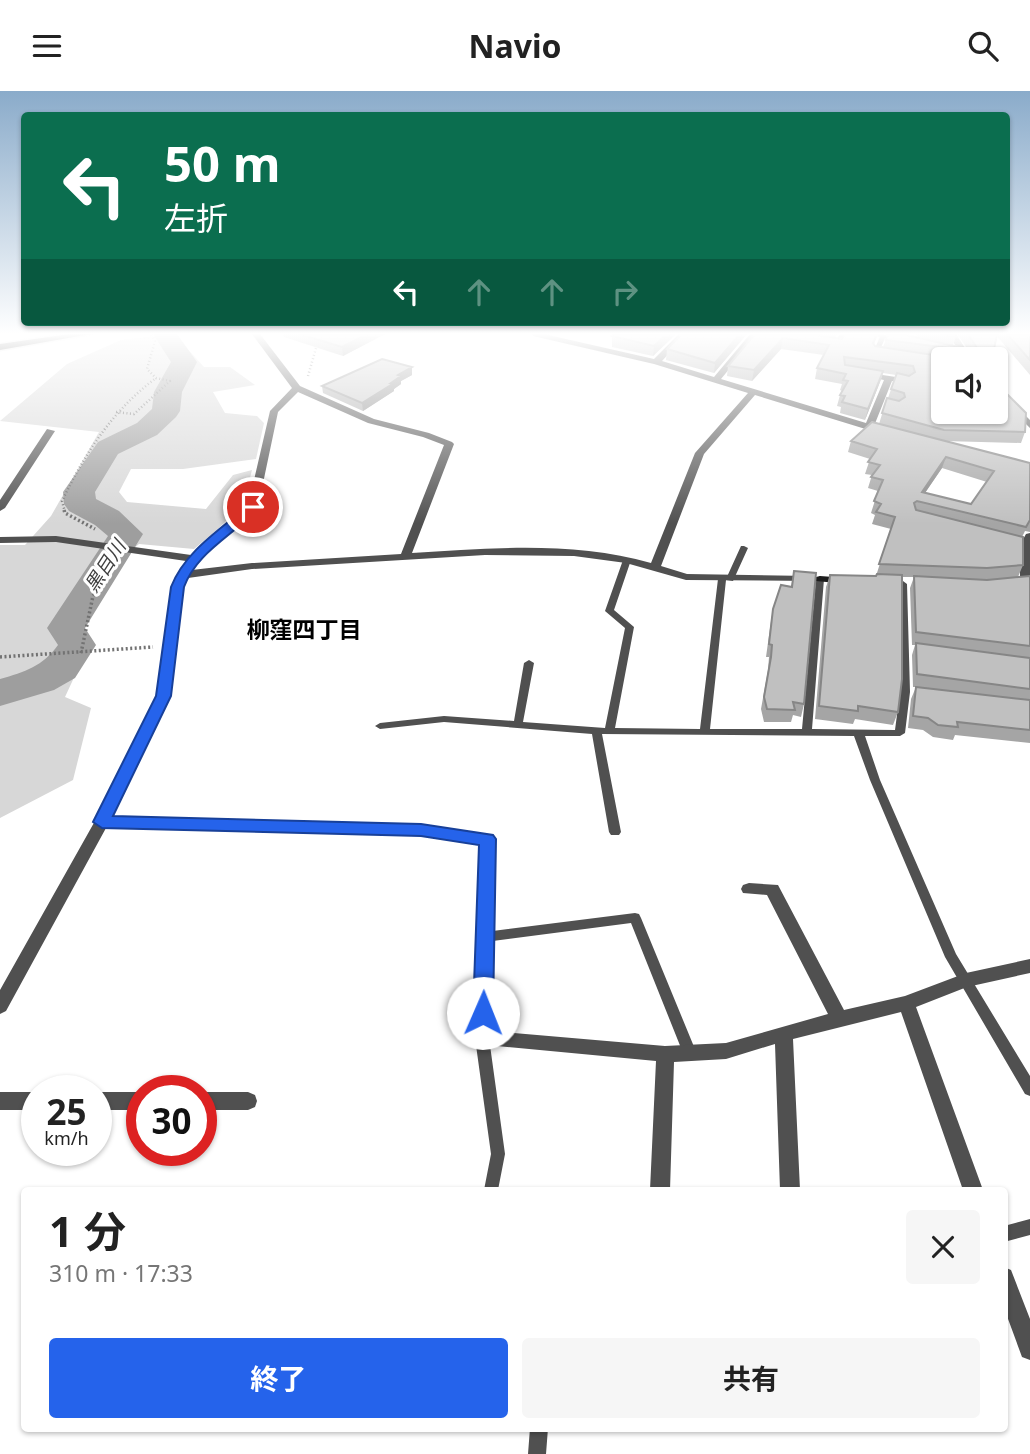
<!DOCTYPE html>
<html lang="ja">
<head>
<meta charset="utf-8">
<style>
	:root { --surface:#fff; --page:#f6f6f6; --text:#222; --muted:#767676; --accent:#2563eb }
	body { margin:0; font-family:"Noto Sans","Noto Sans JP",sans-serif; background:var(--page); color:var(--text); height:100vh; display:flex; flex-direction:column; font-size:26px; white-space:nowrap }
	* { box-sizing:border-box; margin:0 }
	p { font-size:23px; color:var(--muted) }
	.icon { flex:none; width:38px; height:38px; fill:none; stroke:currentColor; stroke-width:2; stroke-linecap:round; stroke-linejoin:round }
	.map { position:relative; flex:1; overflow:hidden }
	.drawer { position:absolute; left:21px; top:1096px; width:987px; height:245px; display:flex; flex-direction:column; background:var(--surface); border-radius:7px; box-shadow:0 2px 5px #0004 }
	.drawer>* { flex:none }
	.banner { position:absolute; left:21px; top:21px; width:989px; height:214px; border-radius:7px; box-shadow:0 2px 5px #0004; background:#0b6e4f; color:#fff; overflow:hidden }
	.tools { position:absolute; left:931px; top:256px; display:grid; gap:14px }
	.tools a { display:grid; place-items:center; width:77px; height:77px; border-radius:7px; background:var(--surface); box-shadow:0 2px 5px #0004; font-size:35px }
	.speed { position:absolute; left:21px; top:984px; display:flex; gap:14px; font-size:35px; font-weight:700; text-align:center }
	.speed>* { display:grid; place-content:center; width:91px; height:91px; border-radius:50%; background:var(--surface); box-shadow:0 2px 5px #0004; line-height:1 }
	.speed small { font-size:18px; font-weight:400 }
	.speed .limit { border:10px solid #d22; background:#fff; color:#111 }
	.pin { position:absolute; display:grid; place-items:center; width:60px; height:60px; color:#fff; margin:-30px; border:4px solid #fff; border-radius:50%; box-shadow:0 2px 7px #0007 }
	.me { position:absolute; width:77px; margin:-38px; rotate:1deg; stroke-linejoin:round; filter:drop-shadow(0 0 5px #0008) }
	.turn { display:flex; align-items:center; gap:24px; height:147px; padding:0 28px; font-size:32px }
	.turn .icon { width:91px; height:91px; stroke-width:2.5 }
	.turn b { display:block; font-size:49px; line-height:60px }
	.lanes { display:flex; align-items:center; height:66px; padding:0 28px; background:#0003; justify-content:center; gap:35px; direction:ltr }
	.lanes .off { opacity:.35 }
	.round { display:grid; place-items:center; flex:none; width:74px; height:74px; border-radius:7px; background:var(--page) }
	.summary { display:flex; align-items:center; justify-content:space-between; height:119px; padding:0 28px }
	h1 { font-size:42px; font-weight:700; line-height:52px }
	.cta { display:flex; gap:14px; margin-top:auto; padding:14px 28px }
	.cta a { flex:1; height:80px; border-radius:7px; background:var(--accent); color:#fff; font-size:28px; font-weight:700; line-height:80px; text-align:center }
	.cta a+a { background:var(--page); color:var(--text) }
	header { display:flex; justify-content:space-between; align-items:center; height:91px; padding:0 28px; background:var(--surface); font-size:32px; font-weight:700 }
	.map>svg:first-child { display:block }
	.green { fill:#d7d7d7 }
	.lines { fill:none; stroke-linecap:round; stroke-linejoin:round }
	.river { fill:#9e9e9e; fill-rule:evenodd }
	.primary-casing { stroke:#dbdbdb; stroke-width:3 }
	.path-far1 { stroke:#727272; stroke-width:2.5; stroke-dasharray:1 2.5; stroke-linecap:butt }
	.path { stroke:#727272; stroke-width:3.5; stroke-dasharray:2 2.5; stroke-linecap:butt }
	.service { fill:#505050; fill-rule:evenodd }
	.minor { fill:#505050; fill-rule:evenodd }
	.secondary { fill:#1d1d1d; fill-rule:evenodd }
	.primary { fill:#000; fill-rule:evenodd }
	.wall { fill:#a5a5a5; fill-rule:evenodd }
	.shaded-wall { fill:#868686 }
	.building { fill:#c0c0c0; stroke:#868686; stroke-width:2; fill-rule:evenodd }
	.route { fill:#2563eb; stroke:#184099; stroke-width:2 }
	.labels { text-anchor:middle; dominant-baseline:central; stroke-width:6; stroke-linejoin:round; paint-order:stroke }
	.far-water-label { font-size:19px; font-style:italic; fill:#3f3f3f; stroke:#fff }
	.neighbourhood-label { font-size:23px; font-weight:bold; fill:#000; stroke:#fff }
</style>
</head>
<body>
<header><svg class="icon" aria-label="menu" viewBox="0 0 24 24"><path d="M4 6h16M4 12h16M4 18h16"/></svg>Navio<svg class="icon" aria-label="search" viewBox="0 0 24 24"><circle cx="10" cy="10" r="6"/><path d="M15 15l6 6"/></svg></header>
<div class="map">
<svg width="1030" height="1363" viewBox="0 0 1030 1363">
	<rect width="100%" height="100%" fill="#fff"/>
	<path class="green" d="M 174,243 L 204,276 L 230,276 L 255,294 L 213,301 L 225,322 L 257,325 L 264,332 L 256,368 L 183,378 L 131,378 L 119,401 L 127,411 L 206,418 L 233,384 L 252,379 C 242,421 225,432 194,458 L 139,453 L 127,463 L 78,533 L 84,565 L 65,606 L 91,617 L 73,689 L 0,727 L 0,454 L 25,454 L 51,425 L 99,341 L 0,330 L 67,273 L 121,249 Z"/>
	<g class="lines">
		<path class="river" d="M 153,243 L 177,243 L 197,271 L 182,301 L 180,320 L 176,326 L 157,344 L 118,363 L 95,401 L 96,408 L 119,420 L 143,443 L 85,537 L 96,554 L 75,587 L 54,599 L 0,615 L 0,588 C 25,581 43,575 58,554 L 47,537 L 108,445 L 95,434 L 69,420 L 64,413 L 63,401 L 98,351 L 137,332 L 152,318 L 154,301 L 171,271 Z"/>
		<g class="primary-casing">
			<path id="primary" d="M 69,243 L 91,243 L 0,259 L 0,253 Z"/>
		</g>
		<path class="path-far1" d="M 308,285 L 320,243
			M 116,321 L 134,323 L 170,290 L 156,287 L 147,278 L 155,250 L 151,243
			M 65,421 L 62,410 C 86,361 112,320 156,287"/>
		<path class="path" d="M 64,419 L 65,422 L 95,438
			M 81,562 L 93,505 L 116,469
			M 0,566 L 153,556"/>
		<path class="service" d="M 840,243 L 846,243 L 838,256 L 829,255 L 829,253 L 834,253 Z
			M 883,243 L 886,245 L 879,261 L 885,263 L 882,265 L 873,263 L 880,245 Z
			M 741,455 L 744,455 L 748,457 L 733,490 L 726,489 L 710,638 L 802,638 L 816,488 L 820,485 L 824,488 L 812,638 L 895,639 L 900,601 L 899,493 L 903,490 L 907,493 L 910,601 L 905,642 L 900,645 L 865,645 L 880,689 L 956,863 L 1030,985 L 1030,1005 L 1025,1003 L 945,866 L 870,689 L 854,645 L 602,643 L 621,741 L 619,744 L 611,744 L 609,741 L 592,643 L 444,631 L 380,638 L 375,635 L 380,632 L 444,625 L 514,630 L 524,572 L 529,569 L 534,572 L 523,631 L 605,637 L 625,537 L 605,520 L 623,469 L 627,467 L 631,469 L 614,519 L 634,536 L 615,637 L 700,638 L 718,488 L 722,485 L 726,488 Z
			M 635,822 L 639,823 L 641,827 L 697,963 L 695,967 L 690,969 L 685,967 L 631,832 L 485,851 L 481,850 L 479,846 L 481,842 L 485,841 Z
			M 482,941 L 487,943 L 489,947 L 505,1063 L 498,1099 L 484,1099 L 491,1063 L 475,947 L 477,943 Z
			M 1030,1128 L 1030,1144 L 1004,1151 L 1004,1135 Z
			M 530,1337 L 548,1337 L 546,1363 L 528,1363 Z"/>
		<path class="minor" d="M 252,243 L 260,243 L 300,295 L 374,328 L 429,342 L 452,351 L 454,353 L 412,462 C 491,457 574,450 651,472 L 695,362 L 748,302 L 654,273 L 533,245 L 532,243 L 544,243 L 654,268 L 679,243 L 687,243 L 662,270 L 714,286 L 750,243 L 758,243 L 721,288 L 866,332 L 884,289 L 863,285 L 863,281 L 909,288 L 910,290 L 906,293 L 892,290 L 874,335 L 888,339 L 888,343 L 885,344 L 755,304 L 704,363 L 661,475 L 687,483 L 810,485 L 814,486 L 814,490 L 686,489 L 626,472 L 574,465 L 485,464 L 252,478 L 188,487 L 183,496 L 169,605 L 112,726 L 421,733 L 492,744 L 494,748 L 491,940 L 665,955 L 726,952 L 828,923 L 767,804 L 743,802 L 741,798 L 743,794 L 749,792 L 778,794 L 844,919 L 905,905 L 966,882 L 1030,868 L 1030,882 L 967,896 L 916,916 L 983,1099 L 963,1099 L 901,921 L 793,948 L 800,1099 L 780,1099 L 775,953 L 726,968 L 674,971 L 670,1099 L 650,1099 L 656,970 L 476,953 L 473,947 L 479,753 L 421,745 L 106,737 L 6,920 L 0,923 L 0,899 L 95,730 L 157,605 L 171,496 L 186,470 L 56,451 L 0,452 L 0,446 L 56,445 L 191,464 L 248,415 L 270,320 L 292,297 ZM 298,301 L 368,332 L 423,346 L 444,354 L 401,463 L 252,472 L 192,479 L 197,470 L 258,416 L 278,321 Z
			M 869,243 L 881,243 L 907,250 L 903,252 Z
			M 948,243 L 956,243 L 972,268 L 964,268 Z
			M 996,295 L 1030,329 L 1030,337 L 996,303 Z
			M 47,338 L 55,340 L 5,417 L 0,420 L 0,409 Z
			M 1030,442 L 1030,492 L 1026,493 L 1020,490 L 1020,454 L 1026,443 Z
			M 0,1001 L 37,1001 L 37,1019 L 0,1019 Z
			M 96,1001 L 142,1001 L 142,1019 L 96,1019 Z
			M 201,1001 L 248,1001 L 255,1004 L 257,1010 L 255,1016 L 248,1019 L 201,1019 Z
			M 1004,1176 L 1011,1179 L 1030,1228 L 1030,1269 L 1022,1266 L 1004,1217 Z"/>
		<path class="secondary" d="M 820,485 L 847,487 L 853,490 L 847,493 L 816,490 L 816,486 Z"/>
		<use href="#primary" class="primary"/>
	</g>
	<path class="wall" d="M 283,243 L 385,243 L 343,265 L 284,246 Z
		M 676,243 L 653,265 L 612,256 L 612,245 Z
		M 682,243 L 747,243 L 714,282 L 666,269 L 667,258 Z
		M 755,243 L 837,243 L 835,247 L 842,248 L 845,243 L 878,243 L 874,253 L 875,255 L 883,256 L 888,243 L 906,243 L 906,244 L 918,246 L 915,243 L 954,243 L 956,246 L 953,254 L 967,260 L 969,260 L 957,243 L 1030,243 L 1030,284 L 996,244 L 992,268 L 943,268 L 1025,341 L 1021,352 L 944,350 L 1030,372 L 1030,441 L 1025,440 L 1022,446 L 1023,474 L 1018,486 L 1030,485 L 1030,652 L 955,644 L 953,649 L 933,646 L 923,639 L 908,637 L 911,608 L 916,596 L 913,596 L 912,564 L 915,554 L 912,554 L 910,497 L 914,486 L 902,486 L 898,621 L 893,634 L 855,628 L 853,633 L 815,628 L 826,496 L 830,484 L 876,485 L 891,438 L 872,433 L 875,424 L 871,422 L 878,400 L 868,397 L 872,384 L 865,383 L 870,368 L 848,361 L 851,350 L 879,333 L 887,307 L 888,307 L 896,284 L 883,282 L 880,291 L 865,329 L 840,322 L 841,316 L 837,315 L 840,304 L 842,300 L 840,299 L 842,293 L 815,288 L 817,277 L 824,264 L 781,258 L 752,290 L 727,285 L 728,275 ZM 942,377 L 987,391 L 971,413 L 925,402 Z
		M 412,276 L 412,284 L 401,290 L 401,293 L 394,298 L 394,300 L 363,320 L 323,302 L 322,295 Z
		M 794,480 L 804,613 L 801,626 L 793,624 L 791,631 L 764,631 L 761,618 L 768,579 L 769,566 L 766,566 L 771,530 L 773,518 L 791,496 Z"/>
	<path class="shaded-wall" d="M 368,243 L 385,243 L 343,265 L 342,256 Z
		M 667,243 L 676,243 L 653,265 L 654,255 Z
		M 740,243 L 747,243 L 714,282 L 715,272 Z
		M 783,247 L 781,258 L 752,290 L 754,279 Z
		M 412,276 L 412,284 L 401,290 L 401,293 L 394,298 L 394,300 L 363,320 L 362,312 L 391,292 L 398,284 Z
		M 883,280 L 880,291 L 865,329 L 868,318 Z
		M 946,366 L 942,377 L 918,412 L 922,401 Z"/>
	<path class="building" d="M 299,243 L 368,243 L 342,256 Z
		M 616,243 L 667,243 L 654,255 L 612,245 Z
		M 682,243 L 740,243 L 715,272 L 667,258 Z
		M 755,243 L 810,243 L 842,248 L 845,243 L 877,243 L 873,252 L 875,255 L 946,266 L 949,264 L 947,257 L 886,249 L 888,243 L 902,243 L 963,257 L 967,260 L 977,257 L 968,243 L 997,243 L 992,268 L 943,268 L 943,320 L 996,320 L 996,302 L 1007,303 L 1026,322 L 1025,341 L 944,339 L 882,322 L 887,307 L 899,310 L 905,306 L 904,302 L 891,298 L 897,282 L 909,285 L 915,281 L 913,275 L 844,266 L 845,274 L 883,280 L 868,318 L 842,311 L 845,305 L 840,304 L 848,290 L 843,289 L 846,283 L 817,277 L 829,254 L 783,247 L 754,279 L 728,275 Z
		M 941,243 L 954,243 L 956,246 Z
		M 1007,243 L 1030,243 L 1030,269 Z
		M 382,268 L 412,276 L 398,284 L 401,285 L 391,292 L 394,292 L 362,312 L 322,295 Z
		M 872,331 L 1030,372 L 1030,429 L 1026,436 L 917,410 L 914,412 L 916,419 L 1023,446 L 1023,474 L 987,477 L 879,473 L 895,426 L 876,421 L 881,413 L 874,410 L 883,389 L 871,386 L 880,374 L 868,371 L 877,358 L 851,350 ZM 946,366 L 994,380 L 971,413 L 922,401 Z
		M 794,480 L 816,482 L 804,613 L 793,611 L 795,619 L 767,618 L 764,606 L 771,566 L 772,554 L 769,553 L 773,518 L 781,494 L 792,496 Z
		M 877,483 L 902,484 L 902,588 L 898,621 L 858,615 L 858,620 L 819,615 L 830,484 L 876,485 Z
		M 914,485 L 987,489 L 1030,485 L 1030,555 L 916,541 Z
		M 916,552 L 1030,567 L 1030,598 L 917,583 Z
		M 916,596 L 1030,609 L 1030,639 L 957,631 L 958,636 L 938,634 L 928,627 L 913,625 Z"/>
	<linearGradient id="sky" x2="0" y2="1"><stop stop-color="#8aabca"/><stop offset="0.56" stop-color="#fff"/><stop offset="1" stop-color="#fff" stop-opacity="0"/></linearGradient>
	<rect width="1030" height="433" fill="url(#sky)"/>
	<path class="route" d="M 249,414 L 259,416 C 235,444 197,460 184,496 L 171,605 L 113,725 L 421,733 L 493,744 L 496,748 L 493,922 L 490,928 L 483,931 L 476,928 L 473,922 L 479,754 L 421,745 L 102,737 L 93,731 L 156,605 L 171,496 C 185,460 221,438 249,414 Z"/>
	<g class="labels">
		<g class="far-water-label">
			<text transform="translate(105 475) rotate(-57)">黒目川</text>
		</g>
		<g class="neighbourhood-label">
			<text x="304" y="538">柳窪四丁目</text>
		</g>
	</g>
</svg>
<div class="tools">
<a><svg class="icon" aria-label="sound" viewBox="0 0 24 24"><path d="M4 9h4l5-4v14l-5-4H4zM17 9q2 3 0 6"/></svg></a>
</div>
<div class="speed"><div>25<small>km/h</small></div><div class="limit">30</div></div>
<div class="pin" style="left:253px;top:416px;background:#d93025"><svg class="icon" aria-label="arrive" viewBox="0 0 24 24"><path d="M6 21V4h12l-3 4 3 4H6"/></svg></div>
<svg class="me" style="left:483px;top:922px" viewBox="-20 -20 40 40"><circle r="19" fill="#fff"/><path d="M0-13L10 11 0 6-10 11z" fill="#2563eb"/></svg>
<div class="banner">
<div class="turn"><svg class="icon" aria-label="left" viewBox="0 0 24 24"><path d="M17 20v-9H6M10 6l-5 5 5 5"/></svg><div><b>50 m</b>左折</div></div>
<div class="lanes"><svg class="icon" aria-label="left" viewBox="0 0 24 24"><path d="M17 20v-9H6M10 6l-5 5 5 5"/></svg><svg class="icon off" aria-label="ahead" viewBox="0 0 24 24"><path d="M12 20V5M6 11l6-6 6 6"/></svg><svg class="icon off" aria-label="ahead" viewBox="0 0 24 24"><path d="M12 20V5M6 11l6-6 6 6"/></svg><svg class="icon off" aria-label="right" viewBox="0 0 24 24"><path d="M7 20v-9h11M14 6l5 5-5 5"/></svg></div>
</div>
<section class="drawer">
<div class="summary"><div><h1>1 分</h1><p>310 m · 17:33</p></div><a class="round"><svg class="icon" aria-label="close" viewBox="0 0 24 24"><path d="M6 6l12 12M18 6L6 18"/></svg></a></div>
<div class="cta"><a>終了</a><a>共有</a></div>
</section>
</div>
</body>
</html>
